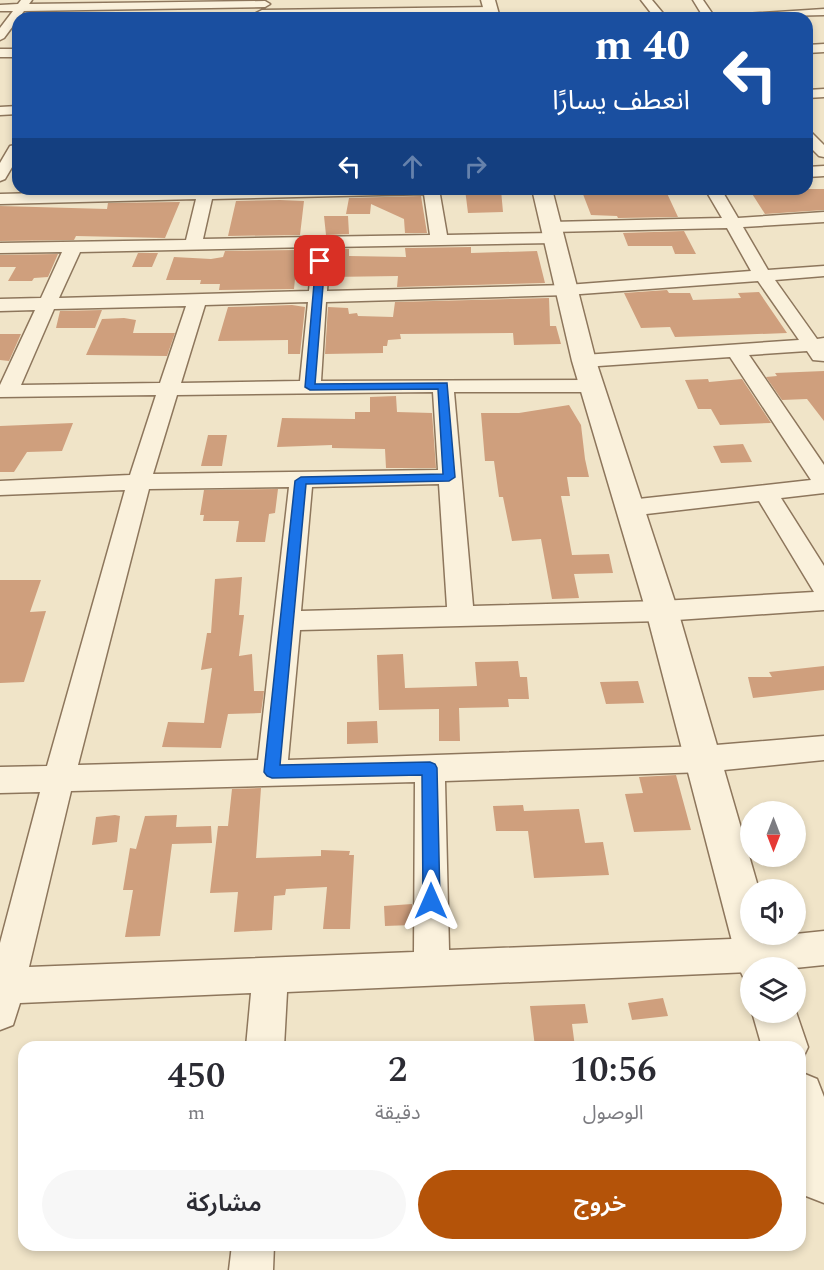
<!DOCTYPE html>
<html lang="ar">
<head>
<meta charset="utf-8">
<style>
	:root { --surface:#fff; --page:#f7f7f7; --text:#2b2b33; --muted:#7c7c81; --accent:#b45309 }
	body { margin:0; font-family:Spectral,"Noto Sans Arabic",serif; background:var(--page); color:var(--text); direction:rtl; height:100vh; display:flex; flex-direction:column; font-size:22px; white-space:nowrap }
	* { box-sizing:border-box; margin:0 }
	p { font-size:20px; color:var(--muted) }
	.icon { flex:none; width:33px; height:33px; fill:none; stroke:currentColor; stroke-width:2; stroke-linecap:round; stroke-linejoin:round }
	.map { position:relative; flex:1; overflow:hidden; direction:ltr }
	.side { position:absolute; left:18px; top:1041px; width:788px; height:210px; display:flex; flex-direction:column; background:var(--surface); border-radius:18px; box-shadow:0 3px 9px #0003; direction:rtl }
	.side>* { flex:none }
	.hud { position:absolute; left:12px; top:12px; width:801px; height:183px; border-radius:18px; box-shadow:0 3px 9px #0003; direction:rtl; background:#1a4fa0; color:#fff; overflow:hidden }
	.needle { width:39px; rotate:180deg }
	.controls { position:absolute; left:740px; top:801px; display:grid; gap:12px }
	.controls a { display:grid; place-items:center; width:66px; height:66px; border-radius:50%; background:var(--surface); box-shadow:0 3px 9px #0003; font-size:30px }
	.pin { position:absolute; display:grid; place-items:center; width:51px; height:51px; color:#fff; margin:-26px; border-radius:12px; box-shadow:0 3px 9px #0006 }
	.me { position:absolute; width:66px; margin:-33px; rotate:0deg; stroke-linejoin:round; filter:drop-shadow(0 0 4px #0008) }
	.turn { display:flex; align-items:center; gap:21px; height:126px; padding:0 24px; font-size:27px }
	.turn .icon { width:78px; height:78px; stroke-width:2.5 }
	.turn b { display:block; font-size:42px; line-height:51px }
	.lanes { display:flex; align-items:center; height:57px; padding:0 24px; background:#0003; justify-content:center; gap:30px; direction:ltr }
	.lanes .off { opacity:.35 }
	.eta { display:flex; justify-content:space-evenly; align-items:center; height:102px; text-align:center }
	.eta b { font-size:36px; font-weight:600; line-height:42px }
	.button { display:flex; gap:12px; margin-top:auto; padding:12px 24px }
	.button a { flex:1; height:69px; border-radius:36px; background:var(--accent); color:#fff; font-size:24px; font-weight:600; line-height:69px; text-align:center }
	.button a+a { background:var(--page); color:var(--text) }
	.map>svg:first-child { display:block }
	.building { fill:#cf9f7d }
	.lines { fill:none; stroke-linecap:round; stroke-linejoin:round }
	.minor-casing { stroke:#8d765c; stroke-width:3 }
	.tertiary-casing { stroke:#8d765c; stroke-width:3 }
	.minor { fill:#faf1dc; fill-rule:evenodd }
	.tertiary { fill:#faf1dc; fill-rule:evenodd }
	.route { fill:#1a73e8; stroke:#114b97; stroke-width:1.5 }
</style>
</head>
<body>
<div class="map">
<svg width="824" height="1270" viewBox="0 0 824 1270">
	<rect width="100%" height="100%" fill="#f0e4c8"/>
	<path class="building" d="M 465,189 L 501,190 L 503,212 L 468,213 Z
		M 581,189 L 665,189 L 678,217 L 618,218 L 617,216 L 591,215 Z
		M 749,189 L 824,189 L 824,210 L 765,214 Z
		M 421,196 L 427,233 L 405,233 L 404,219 L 371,204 L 370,214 L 346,214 L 349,198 Z
		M 280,200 L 304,201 L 300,235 L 228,236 L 236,201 Z
		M 180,202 L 165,238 L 76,236 L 74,240 L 0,241 L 0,206 L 107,209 L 108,203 Z
		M 324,216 L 348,216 L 349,234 L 326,235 Z
		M 684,231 L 696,254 L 675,254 L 672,246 L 628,246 L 623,233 Z
		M 471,247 L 471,253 L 537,251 L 545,283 L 397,287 L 398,276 L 330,277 L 332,249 L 349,249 L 349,256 L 406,257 L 405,248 Z
		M 298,250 L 294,289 L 219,290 L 220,284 L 200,284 L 201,280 L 166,280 L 174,257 L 211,259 L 223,257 L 225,251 Z
		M 138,253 L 158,253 L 152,267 L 132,267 Z
		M 58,254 L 48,277 L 34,278 L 32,281 L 8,281 L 16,267 L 0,267 L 0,255 Z
		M 667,290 L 669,293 L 690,293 L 693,300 L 741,298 L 738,293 L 759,292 L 787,333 L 675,337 L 670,327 L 641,328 L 624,293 Z
		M 549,298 L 550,326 L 556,326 L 561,344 L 514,345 L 513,333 L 400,334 L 401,339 L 388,340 L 387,346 L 383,346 L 383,353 L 325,354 L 328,307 L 348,308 L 349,314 L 357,313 L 358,316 L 393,317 L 395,302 Z
		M 292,305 L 305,307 L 300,354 L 288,354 L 288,340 L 218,341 L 228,307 Z
		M 102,310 L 95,328 L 56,328 L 60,311 Z
		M 124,318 L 136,320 L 133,333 L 175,333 L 167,356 L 86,355 L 102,319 Z
		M 0,334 L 21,334 L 9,361 L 0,360 Z
		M 824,371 L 824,421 L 807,399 L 782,400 L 766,377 L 777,376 L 775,373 Z
		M 708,379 L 709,382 L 742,379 L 771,423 L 720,425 L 711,409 L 698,409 L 685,380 Z
		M 396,396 L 397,412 L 432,413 L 436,468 L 386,468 L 385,449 L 332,448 L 332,445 L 277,447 L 282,418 L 355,419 L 355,412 L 370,412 L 370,397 Z
		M 569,405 L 581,425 L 585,459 L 589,477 L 567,477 L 570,496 L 561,496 L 572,555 L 609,554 L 613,573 L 574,574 L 579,598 L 552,599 L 541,539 L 512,541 L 503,497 L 499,497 L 494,461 L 485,461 L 481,413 L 519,413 Z
		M 73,423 L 62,451 L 27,452 L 14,472 L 0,472 L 0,426 Z
		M 208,435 L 227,435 L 222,466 L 201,466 Z
		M 743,444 L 752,462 L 721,463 L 713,446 Z
		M 278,489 L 275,513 L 269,514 L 265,542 L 236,542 L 239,521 L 203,521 L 204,515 L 200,515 L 204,490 Z
		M 242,577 L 239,615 L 244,615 L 239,656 L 252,654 L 254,691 L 264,691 L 261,713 L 228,714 L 221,748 L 162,747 L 168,722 L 204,723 L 212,668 L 201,670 L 207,633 L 211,633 L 215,579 Z
		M 0,580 L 41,580 L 30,612 L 46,611 L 24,682 L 0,683 Z
		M 403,654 L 405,688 L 477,686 L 475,662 L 518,661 L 520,677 L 527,677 L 529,699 L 508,699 L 509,707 L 459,708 L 460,741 L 439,741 L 439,709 L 379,710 L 377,655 Z
		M 824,666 L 824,690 L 753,698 L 748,677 L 772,677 L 769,672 Z
		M 638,681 L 644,703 L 606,704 L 600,682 Z
		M 377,721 L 378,743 L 347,744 L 347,722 Z
		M 676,775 L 691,830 L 634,832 L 625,794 L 643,793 L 639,777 Z
		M 261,788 L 256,858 L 321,856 L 321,850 L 350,851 L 349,855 L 354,855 L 350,929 L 323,929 L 327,887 L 286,889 L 285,895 L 274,896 L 272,930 L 234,932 L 238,892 L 210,893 L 218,826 L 228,826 L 232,789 Z
		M 523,805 L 524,811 L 579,809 L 585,843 L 603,842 L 609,875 L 534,878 L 528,831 L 496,831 L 493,806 Z
		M 115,815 L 120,816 L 117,842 L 92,845 L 96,817 Z
		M 177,815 L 176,827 L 211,826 L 212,843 L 172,844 L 160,936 L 125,937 L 133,890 L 123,890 L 130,848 L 136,849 L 145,816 Z
		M 412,904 L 412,925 L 385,926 L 384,906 Z
		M 663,998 L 668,1016 L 632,1020 L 628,1003 Z
		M 585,1004 L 588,1023 L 572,1024 L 575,1047 L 535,1047 L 530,1006 Z"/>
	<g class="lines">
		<g class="minor-casing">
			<path id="minor" d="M 21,0 L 32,0 L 29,4 L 265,1 L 270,4 L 265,7 L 24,11 L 4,38 L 0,40 L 0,28 L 13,11 L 0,11 L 0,5 L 18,4 Z
				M 641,0 L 652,0 L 667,18 L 655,18 Z
				M 693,0 L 703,0 L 714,16 L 824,9 L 824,15 L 704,18 Z
				M 491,7 L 495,8 L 495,12 L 262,16 L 256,13 L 262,10 Z
				M 824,44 L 824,52 L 807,53 L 807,45 Z
				M 0,49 L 18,49 L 18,57 L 0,57 Z
				M 824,89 L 824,97 L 807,98 L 807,90 Z
				M 18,106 L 18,114 L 0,115 L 0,107 Z
				M 807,132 L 812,133 L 824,145 L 824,157 L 819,156 L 807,144 Z
				M 15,145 L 18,145 L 18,157 L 5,179 L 0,181 L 0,163 L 10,146 Z
				M 824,166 L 824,176 L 807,177 L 807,167 Z
				M 439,189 L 447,235 L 554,233 L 560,234 L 562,238 L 560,242 L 554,243 L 330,247 L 327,291 L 567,285 L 751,271 L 727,228 L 551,232 L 543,227 L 551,222 L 722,218 L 705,189 L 721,189 L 738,218 L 824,212 L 824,222 L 743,227 L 768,270 L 824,266 L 824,276 L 775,280 L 817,339 L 824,338 L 824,361 L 813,360 L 807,351 L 749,355 L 824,465 L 824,493 L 781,498 L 824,566 L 824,610 L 662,621 L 300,630 L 288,760 L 704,746 L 824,736 L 824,760 L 704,772 L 445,781 L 449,950 L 757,938 L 824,931 L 824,965 L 795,968 L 750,968 L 750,972 L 287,992 L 284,1047 L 246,1047 L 251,993 L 20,1003 L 13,1025 L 0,1030 L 0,943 L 40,792 L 0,793 L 0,767 L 47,766 L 125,490 L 0,495 L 0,481 L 130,475 L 156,395 L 0,397 L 0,385 L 35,310 L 0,311 L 0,299 L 41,298 L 62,252 L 0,253 L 0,243 L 186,240 L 196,199 L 0,204 L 0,194 L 199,189 ZM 424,194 L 430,235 L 203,239 L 212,199 ZM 313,247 L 309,291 L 59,298 L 80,252 ZM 758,281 L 799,340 L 584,355 L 577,357 L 574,361 L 577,365 L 584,367 L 730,357 L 811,480 L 629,500 L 621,503 L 617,508 L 621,513 L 629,516 L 759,501 L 814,592 L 662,601 L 473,606 L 454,392 L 591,392 L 598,390 L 601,386 L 598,382 L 591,380 L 321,381 L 326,302 L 567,295 ZM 308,302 L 300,381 L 181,383 L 205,305 ZM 186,306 L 160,383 L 21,385 L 54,309 ZM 433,392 L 438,470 L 153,474 L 177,395 ZM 439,484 L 447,607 L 301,611 L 312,487 ZM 289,487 L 258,760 L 78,765 L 149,489 ZM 415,782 L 414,952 L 29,967 L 71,791 Z
				M 232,1245 L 274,1245 L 273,1270 L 229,1270 Z"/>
		</g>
		<g class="tertiary-casing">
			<path id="tertiary" d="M 481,0 L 495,0 L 500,18 L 486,18 Z
				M 532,189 L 552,189 L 596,361 L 678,611 L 759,890 L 750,890 L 750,934 L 772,934 L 783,968 L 750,968 L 750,985 L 746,983 L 739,968 L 646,611 L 572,361 Z
				M 795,1009 L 808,1047 L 800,1064 L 800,1047 L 762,1047 L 752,1012 L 795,1012 Z
				M 800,1072 L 817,1079 L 824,1097 L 824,1203 L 806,1196 L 800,1179 Z"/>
		</g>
		<use href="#minor" class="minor"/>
		<use href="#tertiary" class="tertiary"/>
	</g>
	<path class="route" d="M 320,259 L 325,261 L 315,384 L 447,383 L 455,477 L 449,481 L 306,484 L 280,765 L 430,762 L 435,764 L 437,768 L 440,901 L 437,906 L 431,909 L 425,906 L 423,901 L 422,775 L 272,778 L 267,776 L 264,772 L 295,481 L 301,477 L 443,474 L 438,389 L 310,390 L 305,387 L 316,261 Z"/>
</svg>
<div class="controls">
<a><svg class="needle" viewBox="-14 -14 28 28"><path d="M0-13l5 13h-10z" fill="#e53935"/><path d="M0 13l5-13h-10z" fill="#7c7c81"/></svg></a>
<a><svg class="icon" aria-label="sound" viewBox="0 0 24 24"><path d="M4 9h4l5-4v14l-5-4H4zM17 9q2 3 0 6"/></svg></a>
<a><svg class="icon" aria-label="layers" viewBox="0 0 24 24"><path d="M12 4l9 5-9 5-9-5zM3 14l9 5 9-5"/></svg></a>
</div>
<div class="pin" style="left:320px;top:261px;background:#d93025"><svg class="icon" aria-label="arrive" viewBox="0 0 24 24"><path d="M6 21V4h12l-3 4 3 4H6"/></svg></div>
<svg class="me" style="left:431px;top:901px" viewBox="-20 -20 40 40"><path d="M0-17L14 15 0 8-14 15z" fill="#1a73e8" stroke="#fff" stroke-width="4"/></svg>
<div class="hud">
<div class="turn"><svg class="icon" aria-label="left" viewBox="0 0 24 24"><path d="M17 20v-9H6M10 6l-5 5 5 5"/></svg><div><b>40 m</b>انعطف يسارًا</div></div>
<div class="lanes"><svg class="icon" aria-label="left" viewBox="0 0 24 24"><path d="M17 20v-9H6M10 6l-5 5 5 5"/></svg><svg class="icon off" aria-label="ahead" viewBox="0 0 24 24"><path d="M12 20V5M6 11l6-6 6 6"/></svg><svg class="icon off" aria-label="right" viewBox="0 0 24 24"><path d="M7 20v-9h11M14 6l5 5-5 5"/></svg></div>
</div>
<section class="side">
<div class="eta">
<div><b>10:56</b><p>الوصول</p></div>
<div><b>2</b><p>دقيقة</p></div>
<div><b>450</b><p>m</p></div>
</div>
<div class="button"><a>خروج</a><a>مشاركة</a></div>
</section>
</div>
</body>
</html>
